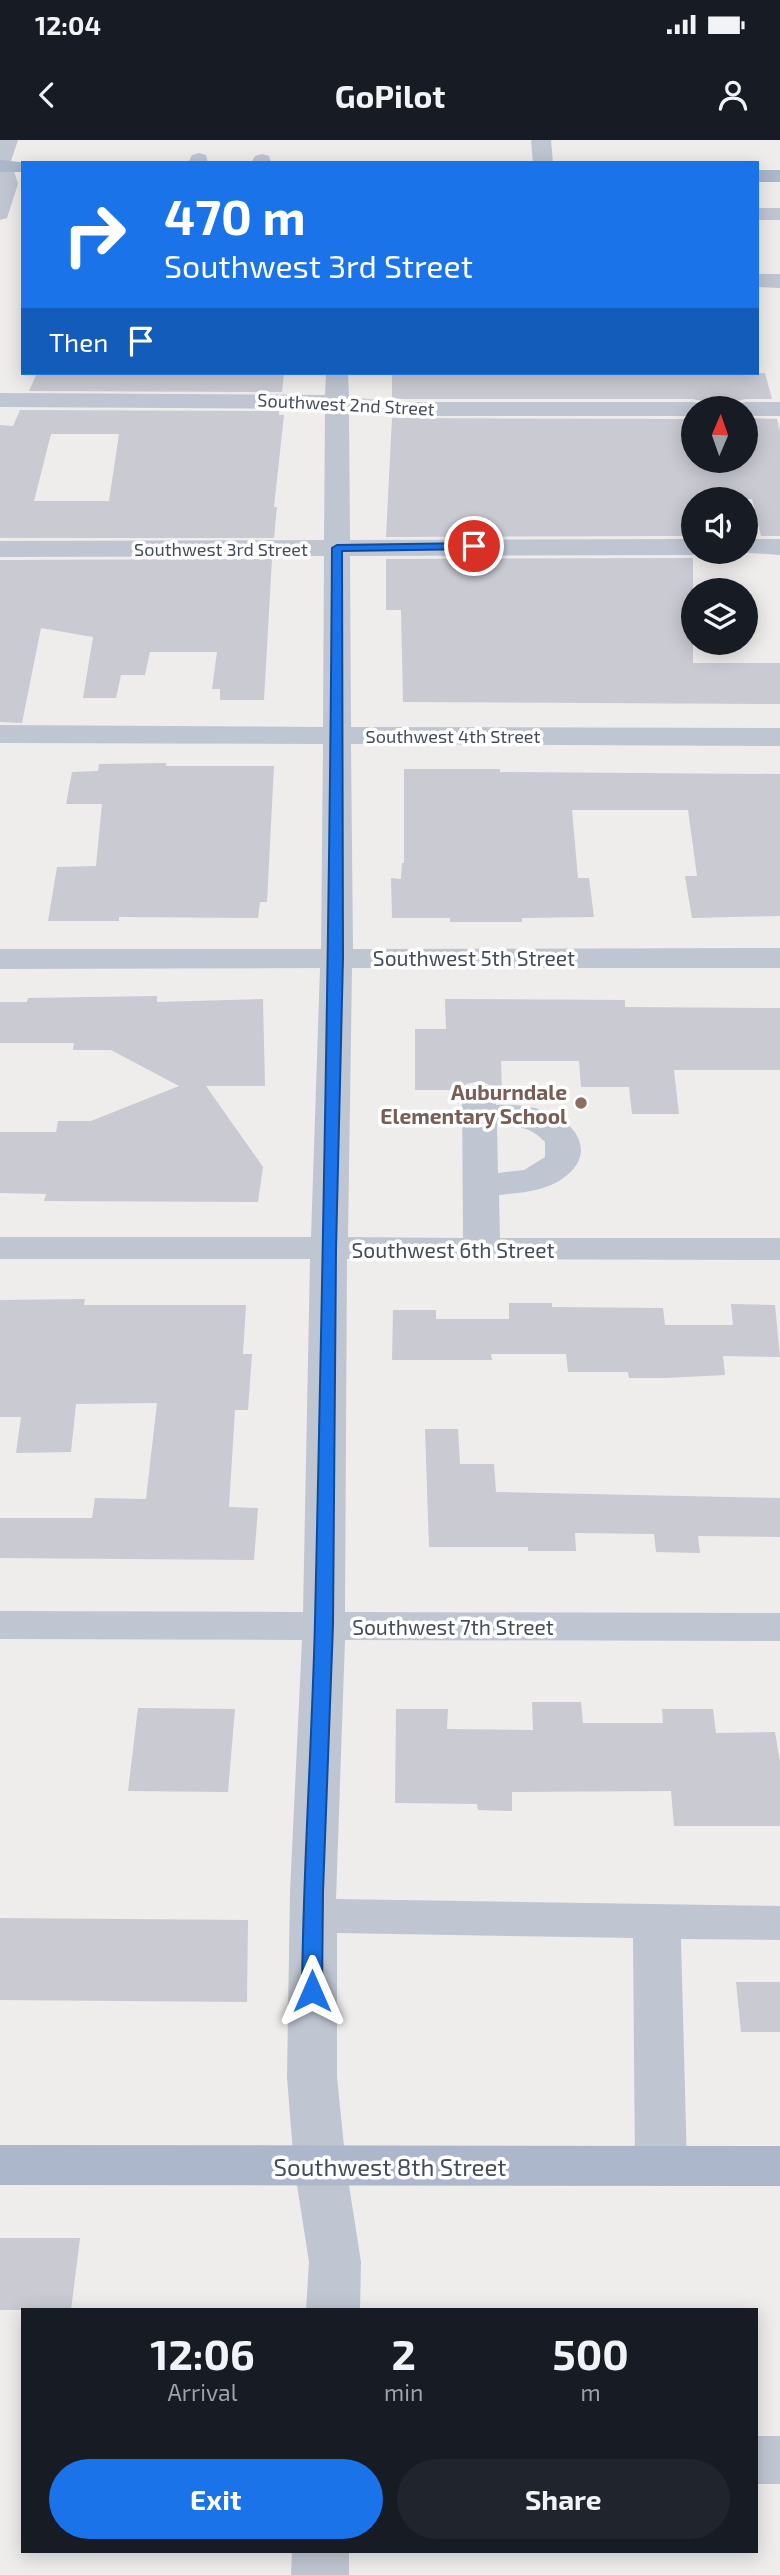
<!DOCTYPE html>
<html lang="en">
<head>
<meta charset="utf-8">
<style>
	:root { --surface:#171b24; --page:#20242c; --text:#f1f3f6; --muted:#9ea1a6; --accent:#1a73e8 }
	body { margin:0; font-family:"Exo 2",sans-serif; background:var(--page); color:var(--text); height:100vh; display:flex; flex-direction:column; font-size:26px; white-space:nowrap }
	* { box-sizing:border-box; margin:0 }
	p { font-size:23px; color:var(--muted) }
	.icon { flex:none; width:38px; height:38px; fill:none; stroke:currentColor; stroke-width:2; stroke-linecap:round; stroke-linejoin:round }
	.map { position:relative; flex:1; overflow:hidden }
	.drawer { position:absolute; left:21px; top:2168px; width:737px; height:245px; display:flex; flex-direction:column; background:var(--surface); border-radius:0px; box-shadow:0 4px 18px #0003 }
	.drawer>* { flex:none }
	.hud { position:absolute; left:21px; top:21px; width:738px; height:214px; border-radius:0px; box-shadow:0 4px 18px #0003; background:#1a73e8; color:#fff; overflow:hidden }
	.needle { width:46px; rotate:2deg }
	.buttons { position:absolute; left:681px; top:256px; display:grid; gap:14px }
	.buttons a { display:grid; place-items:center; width:77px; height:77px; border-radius:50%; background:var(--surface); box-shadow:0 4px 18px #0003; font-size:35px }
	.pin { position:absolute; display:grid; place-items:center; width:60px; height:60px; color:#fff; margin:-30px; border:4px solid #fff; border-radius:50%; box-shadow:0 2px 7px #0007 }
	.me { position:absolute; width:77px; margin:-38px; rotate:0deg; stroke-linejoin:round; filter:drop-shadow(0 0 5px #0008) }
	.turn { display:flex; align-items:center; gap:24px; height:147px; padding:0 28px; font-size:32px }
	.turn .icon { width:91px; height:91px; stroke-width:2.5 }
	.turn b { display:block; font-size:49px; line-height:60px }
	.then { display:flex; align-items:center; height:66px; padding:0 28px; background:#0003; gap:14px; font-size:26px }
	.eta { display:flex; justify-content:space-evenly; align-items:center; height:119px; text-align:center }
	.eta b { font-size:42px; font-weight:700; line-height:49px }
	.primary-button { display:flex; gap:14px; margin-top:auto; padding:14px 28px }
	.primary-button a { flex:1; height:80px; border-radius:42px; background:var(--accent); color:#fff; font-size:28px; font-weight:700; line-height:80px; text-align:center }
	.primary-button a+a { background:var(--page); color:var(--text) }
	.status { display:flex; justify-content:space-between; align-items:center; height:49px; padding:0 35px; background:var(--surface); direction:ltr }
	.status svg { height:19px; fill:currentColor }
	header { display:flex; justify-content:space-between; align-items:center; height:91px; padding:0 28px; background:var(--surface); font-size:32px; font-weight:700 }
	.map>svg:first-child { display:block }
	.building { fill:#c9cad2; fill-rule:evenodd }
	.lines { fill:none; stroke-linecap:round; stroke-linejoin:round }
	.minor { fill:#bfc6d2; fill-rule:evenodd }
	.major { fill:#acb7cb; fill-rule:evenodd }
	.route { fill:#1a73e8; stroke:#114b97; stroke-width:2 }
	.education-dot { fill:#8d6e63; stroke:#fff; stroke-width:2.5 }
	.labels { text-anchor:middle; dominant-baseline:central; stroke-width:7; stroke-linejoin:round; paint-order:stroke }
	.far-street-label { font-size:18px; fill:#454c59; stroke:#fff }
	.street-label { font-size:21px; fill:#454c59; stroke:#fff }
	.education-label { font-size:21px; font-weight:bold; fill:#785e54; stroke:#fff; text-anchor:end }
	.near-street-label { font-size:24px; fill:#454c59; stroke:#fff }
</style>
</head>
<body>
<div class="status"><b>12:04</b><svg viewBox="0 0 49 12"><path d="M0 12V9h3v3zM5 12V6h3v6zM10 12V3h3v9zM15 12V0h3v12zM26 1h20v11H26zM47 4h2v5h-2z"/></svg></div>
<header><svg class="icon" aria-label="back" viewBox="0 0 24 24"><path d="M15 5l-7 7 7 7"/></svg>GoPilot<svg class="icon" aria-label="person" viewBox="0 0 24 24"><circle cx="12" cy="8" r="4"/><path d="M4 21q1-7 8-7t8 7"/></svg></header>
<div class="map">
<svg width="780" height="2435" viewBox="0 0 780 2435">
	<rect width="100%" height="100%" fill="#efecec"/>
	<path class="building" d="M 37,233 L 284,233 L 282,252 L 29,251 Z
		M 392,233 L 765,233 L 772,259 L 745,259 L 737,261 L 733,268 L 706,268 L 702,261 L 693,259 L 392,259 Z
		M 20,270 L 279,271 L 279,275 L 284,275 L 274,367 L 277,367 L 274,398 L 0,398 L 0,285 L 13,286 ZM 51,294 L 119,294 L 109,361 L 34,361 Z
		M 392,278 L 693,279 L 693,320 L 746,320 L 746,278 L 777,279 L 780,291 L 780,396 L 761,396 L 752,359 L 693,359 L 693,396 L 386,397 Z
		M 693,418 L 693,523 L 780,523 L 780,564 L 403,562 L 401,470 L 386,470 L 386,419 Z
		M 272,419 L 264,560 L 220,560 L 220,549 L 212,549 L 217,512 L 150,512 L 145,535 L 121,535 L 116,558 L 83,558 L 93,497 L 41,488 L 22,583 L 0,582 L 0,420 Z
		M 166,623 L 166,626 L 274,626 L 267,762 L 260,762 L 258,778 L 119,777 L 119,781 L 48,781 L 57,727 L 96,726 L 102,664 L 66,664 L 72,632 L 98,631 L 99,624 Z
		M 404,629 L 500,629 L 500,632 L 780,634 L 780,776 L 692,778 L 685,736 L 697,736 L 688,670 L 572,670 L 578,738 L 589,738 L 594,777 L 522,778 L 522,782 L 450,782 L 450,778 L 392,778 L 391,738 L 401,739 L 402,723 L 404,723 Z
		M 157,856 L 157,862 L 263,859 L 265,946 L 206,946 L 263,1027 L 258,1062 L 44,1061 L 46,1054 L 0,1053 L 0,992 L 56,992 L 58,981 L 91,981 L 179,946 L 111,910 L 73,910 L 74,903 L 0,903 L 0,862 L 27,862 L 28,858 Z
		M 445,859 L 625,860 L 625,867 L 780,868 L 780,930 L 674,930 L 679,974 L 632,974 L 629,947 L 581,947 L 579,921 L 501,921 L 502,950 L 480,941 L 466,944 L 462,950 L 415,950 L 415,889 L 446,889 Z
		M 85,1159 L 84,1165 L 246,1165 L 243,1214 L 252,1214 L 248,1270 L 235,1270 L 229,1367 L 258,1368 L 254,1420 L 0,1418 L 0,1378 L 92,1378 L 95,1358 L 146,1359 L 157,1263 L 76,1264 L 71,1312 L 16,1313 L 21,1277 L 0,1277 L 0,1160 Z
		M 509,1163 L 552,1163 L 552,1167 L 663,1168 L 665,1185 L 733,1185 L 731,1164 L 775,1165 L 780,1217 L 723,1216 L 725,1235 L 665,1238 L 629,1238 L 628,1232 L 568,1232 L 566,1214 L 491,1214 L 492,1220 L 392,1220 L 393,1170 L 436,1170 L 436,1179 L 509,1179 Z
		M 425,1289 L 458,1289 L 460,1324 L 494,1324 L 496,1352 L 780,1358 L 780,1397 L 698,1396 L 700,1413 L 656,1412 L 654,1394 L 575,1393 L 576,1411 L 528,1411 L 528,1407 L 429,1407 Z
		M 532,1562 L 581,1562 L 583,1583 L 663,1583 L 662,1569 L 713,1569 L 716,1593 L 775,1592 L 780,1622 L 780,1686 L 674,1686 L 671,1651 L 512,1652 L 512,1671 L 478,1670 L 477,1664 L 395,1663 L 396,1569 L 448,1569 L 447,1589 L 533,1590 Z
		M 138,1568 L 235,1569 L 228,1652 L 128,1651 Z
		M 0,1778 L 248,1780 L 247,1862 L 0,1860 Z
		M 736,1842 L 780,1842 L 780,1892 L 741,1892 Z
		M 0,2098 L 80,2098 L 71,2170 L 0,2170 Z"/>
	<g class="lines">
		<path class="minor" d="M 0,0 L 18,0 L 11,21 L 18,44 L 7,78 L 0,80 Z
			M 531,0 L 551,0 L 553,23 L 533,23 Z
			M 199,13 L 206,15 L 208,23 L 188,23 L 192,15 Z
			M 262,14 L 269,16 L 271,23 L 251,23 L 255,16 Z
			M 758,68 L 780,68 L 780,80 L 758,80 Z
			M 758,134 L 780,134 L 780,148 L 758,147 Z
			M 326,233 L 348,233 L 349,257 L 395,262 L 693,262 L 701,264 L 704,268 L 693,268 L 693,276 L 395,276 L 349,271 L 350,400 L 693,399 L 693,411 L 703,411 L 693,415 L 350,416 L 351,587 L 780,588 L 780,606 L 351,604 L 353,809 L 780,808 L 780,828 L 352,828 L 348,1097 L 463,1098 L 462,954 L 467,947 L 479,944 L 491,947 L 496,954 L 496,965 C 515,964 533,966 550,973 C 581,987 595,1017 562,1039 C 545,1051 519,1053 499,1055 L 500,1098 L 780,1098 L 780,1120 L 347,1119 L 345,1472 L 780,1473 L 780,1501 L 345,1500 L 336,1759 L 780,1766 L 780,1800 L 681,1799 L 687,2026 L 679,2040 L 661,2046 L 643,2040 L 635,2026 L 633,1798 L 337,1793 L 337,1937 L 346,2026 L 361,2122 L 360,2170 L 306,2170 L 309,2122 L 294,2026 L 287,1937 L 290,1752 L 302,1500 L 0,1499 L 0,1471 L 303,1472 L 310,1119 L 0,1119 L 0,1097 L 311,1097 L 320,828 L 0,829 L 0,809 L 321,809 L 323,604 L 0,603 L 0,585 L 323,587 L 324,416 L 0,417 L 0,401 L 324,400 L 325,269 L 0,267 L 0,253 L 325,255 ZM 497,986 C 517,985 530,987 545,1002 L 545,1017 L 524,1030 L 498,1033 Z
			M 746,262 L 780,262 L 780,276 L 746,276 L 746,268 L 735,268 L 738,264 Z
			M 746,399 L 780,399 L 780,415 L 737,412 L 746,411 Z
			M 756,2296 L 780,2296 L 780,2344 L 756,2344 Z
			M 292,2412 L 349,2412 L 349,2435 L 291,2435 Z"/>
		<path class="major" d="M 0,20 L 31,23 L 23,23 L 23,32 L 0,32 Z
			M 758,30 L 780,30 L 780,42 L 758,42 Z
			M 0,2005 L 780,2006 L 780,2046 L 0,2045 Z"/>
	</g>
	<path class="route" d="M 474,403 L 480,406 L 478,409 L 342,411 L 343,818 L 336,1110 L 333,1485 L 323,1752 L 322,1851 L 319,1856 L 312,1858 L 305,1856 L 302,1851 C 303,1727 312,1604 315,1481 C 323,1123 330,766 332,408 L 337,405 Z"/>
	<circle class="education-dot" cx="581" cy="963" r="7"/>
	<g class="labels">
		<g class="far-street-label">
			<text transform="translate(346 264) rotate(3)">Southwest 2nd Street</text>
			<text x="221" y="409">Southwest 3rd Street</text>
			<text x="453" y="596">Southwest 4th Street</text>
		</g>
		<g class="street-label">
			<text x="474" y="817">Southwest 5th Street</text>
			<text x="453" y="1109">Southwest 6th Street</text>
			<text x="453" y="1486">Southwest 7th Street</text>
		</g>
		<g class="education-label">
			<text x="567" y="951">Auburndale<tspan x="567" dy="24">Elementary School</tspan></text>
		</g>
		<g class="near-street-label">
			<text x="390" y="2026">Southwest 8th Street</text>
		</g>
	</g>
</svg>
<div class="buttons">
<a><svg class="needle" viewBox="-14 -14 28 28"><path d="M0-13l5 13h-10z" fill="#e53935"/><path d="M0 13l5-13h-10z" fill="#9ea1a6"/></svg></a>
<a><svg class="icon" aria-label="sound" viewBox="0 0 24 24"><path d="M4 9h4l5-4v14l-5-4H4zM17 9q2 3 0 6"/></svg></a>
<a><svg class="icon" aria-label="layers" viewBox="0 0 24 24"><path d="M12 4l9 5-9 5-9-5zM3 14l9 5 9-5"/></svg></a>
</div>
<div class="pin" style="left:474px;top:406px;background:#d93025"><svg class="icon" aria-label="arrive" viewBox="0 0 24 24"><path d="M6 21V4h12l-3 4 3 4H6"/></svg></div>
<svg class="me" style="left:312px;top:1851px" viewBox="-20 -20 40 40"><path d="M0-17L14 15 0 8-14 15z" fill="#1a73e8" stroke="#fff" stroke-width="4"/></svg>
<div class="hud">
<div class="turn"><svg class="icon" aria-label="right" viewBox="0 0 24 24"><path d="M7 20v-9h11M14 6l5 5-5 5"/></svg><div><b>470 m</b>Southwest 3rd Street</div></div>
<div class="then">Then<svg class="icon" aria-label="arrive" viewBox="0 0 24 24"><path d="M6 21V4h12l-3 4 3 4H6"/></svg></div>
</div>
<section class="drawer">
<div class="eta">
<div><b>12:06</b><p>Arrival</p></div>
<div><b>2</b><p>min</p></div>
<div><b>500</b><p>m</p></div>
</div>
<div class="primary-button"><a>Exit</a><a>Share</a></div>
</section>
</div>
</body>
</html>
